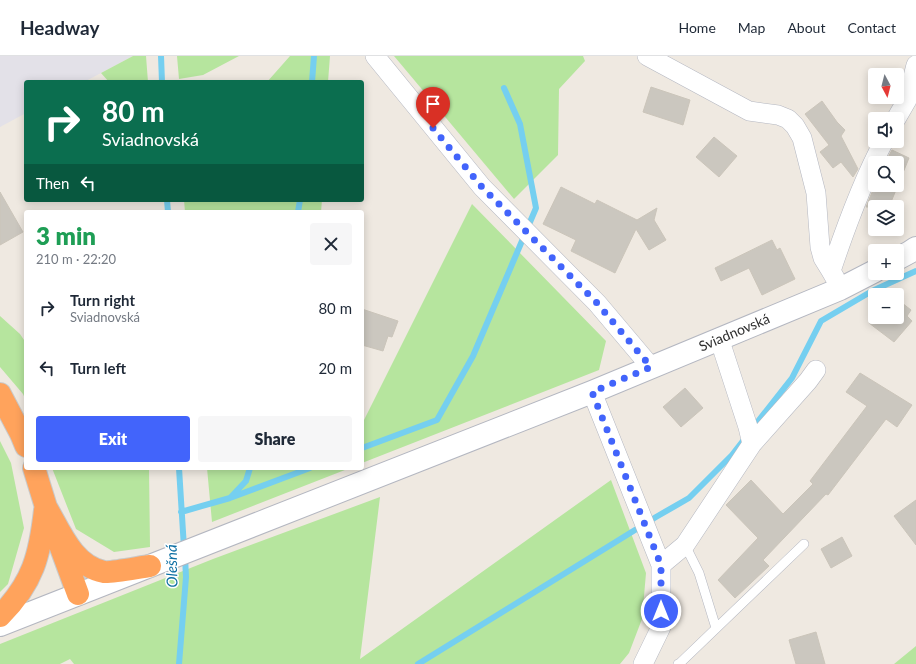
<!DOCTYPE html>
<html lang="en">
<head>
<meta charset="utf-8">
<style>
	:root { --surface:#fff; --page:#f6f6f7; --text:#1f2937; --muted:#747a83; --line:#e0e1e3; --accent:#4264fb }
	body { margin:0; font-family:Lato,sans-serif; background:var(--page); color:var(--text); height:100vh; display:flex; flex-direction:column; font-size:15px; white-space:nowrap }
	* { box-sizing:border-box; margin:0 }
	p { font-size:13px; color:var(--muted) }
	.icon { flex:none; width:22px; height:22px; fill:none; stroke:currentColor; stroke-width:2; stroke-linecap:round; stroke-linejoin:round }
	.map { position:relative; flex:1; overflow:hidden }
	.side { position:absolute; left:24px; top:154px; width:340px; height:260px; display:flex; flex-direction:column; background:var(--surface); border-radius:4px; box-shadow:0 2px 10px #0003 }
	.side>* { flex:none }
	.guide { position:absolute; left:24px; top:24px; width:340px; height:122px; border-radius:4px; box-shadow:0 2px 10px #0003; background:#0b6e4f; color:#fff; overflow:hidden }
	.needle { width:26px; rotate:173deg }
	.tools { position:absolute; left:868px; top:12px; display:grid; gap:8px }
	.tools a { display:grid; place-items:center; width:36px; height:36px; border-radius:4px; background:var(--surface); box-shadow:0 2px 10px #0003; font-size:20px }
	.pin { position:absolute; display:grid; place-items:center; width:34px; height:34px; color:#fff; margin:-41px -17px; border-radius:50% 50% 50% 0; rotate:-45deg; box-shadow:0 0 4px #0007 }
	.pin .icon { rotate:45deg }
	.me { position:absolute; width:44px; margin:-22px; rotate:0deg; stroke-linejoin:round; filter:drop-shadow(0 0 3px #0008) }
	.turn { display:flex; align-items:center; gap:14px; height:84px; padding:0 12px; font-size:18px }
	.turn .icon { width:52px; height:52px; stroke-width:2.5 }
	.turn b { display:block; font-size:28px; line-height:34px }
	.then { display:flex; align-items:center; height:38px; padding:0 12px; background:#0003; gap:8px; font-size:15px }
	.round { display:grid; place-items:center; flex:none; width:42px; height:42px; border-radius:4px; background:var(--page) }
	.overview { display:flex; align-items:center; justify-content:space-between; height:68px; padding:0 12px }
	h1 { font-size:24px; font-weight:800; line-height:30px; color:#1e9e55 }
	.button { display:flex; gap:8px; margin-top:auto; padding:8px 12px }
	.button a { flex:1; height:46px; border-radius:4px; background:var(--accent); color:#fff; font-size:16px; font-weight:800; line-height:46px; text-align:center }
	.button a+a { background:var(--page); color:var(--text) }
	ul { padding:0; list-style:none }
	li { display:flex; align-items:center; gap:12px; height:60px; padding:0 12px }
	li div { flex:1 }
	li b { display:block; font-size:15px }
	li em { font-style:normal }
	header { display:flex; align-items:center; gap:24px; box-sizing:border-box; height:56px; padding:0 20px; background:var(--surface); border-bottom:1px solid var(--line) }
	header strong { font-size:19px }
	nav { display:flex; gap:22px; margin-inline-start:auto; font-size:14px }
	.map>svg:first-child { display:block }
	.industrial { fill:#e3e1e8 }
	.green { fill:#b6e59e }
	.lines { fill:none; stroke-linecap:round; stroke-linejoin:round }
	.stream { stroke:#75cff0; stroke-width:6 }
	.building { fill:#cbc7bf; stroke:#cbc5ba }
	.service-casing { stroke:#b4b7c1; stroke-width:10 }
	.minor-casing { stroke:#b4b7c1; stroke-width:20 }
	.tertiary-casing { stroke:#b4b7c1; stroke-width:24 }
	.motorway-casing { stroke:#c9c9c9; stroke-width:24 }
	.service { stroke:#fff; stroke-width:9 }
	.minor { stroke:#fff; stroke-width:19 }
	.tertiary { stroke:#fff; stroke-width:22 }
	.motorway { stroke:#ffa35c; stroke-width:22 }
	.route { stroke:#4264fb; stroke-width:7; stroke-dasharray:0 12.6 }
	.labels { text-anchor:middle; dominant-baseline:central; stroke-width:3; stroke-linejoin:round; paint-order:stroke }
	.street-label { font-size:14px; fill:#2e2e2e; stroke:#fff }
	.water-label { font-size:15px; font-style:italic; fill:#0d6fa3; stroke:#fff }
</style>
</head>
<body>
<header>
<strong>Headway</strong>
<nav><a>Home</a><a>Map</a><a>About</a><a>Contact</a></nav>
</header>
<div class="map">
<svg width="916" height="608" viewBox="0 0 916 608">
	<rect width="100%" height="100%" fill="#efe9e1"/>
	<path class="industrial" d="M 0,0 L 133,0 L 84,26 L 26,26 L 26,57 L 0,71 Z"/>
	<path class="green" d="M 133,0 L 146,0 L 148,26 L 109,26 L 101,17 Z
		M 177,0 L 239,0 L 203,19 L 179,23 Z
		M 290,0 L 330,0 L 328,26 L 267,26 Z
		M 394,0 L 583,0 L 585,5 L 559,33 L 558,99 L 514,143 Z
		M 184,144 L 322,144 L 321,156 L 185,156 Z
		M 472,148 L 606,285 L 599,314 L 362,407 L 362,368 Z
		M 0,260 L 20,278 L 26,287 L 26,345 L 23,338 L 0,311 Z
		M 0,385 L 11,407 L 24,472 L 8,528 L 0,536 Z
		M 52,412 L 149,412 L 150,491 L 114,496 L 76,473 Z
		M 207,412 L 350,412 L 212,466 Z
		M 611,424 L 646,517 L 642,563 L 629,597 L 620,608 L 74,608 L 70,603 L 60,608 L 0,608 L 0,588 L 213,503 L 380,441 L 360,603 Z
		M 916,590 L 916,608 L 894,608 Z"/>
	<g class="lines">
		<path class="stream" d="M 161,0 L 162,26
			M 312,26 L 314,0
			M 167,144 L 168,156
			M 298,156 L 300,144
			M 752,373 L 792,322 L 821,265 L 872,235 L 916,215
			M 362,392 L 437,364 L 473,300 L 536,152 L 520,68 L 504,32
			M 179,412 L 184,492
			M 230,442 L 246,425 L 250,412
			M 181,456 L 230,442 L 310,412
			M 179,608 L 186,521 L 185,501
			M 418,608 L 656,461 L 689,442 L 732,399 L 746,381"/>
	</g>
	<path class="building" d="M 651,31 L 690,44 L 683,69 L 643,56 Z
		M 822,45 L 837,66 L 845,74 L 841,80 L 858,113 L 853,121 L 841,106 L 833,112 L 820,96 L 829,89 L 805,58 Z
		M 714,81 L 737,100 L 719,121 L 696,101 Z
		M 892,94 L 909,102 L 889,151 L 866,151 L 875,129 L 897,129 L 897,107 L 885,107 Z
		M 561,131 L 595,148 L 597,144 L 637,164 L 657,152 L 654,164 L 666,184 L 649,194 L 636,173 L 615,217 L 571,195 L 576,184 L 543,168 Z
		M 0,136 L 23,176 L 0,189 Z
		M 772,184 L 777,194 L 780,192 L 795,223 L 762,239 L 749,212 L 721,225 L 715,212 Z
		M 897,243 L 911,254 L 907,260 L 912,265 L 894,286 L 869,267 L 875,259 L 875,261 L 897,261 Z
		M 362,253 L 398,265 L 392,281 L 388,280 L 383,295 L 362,289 Z
		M 860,317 L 912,349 L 897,371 L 886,363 L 828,439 L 826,438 L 763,504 L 769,510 L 735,542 L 718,524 L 758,482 L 726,449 L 751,424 L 783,458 L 813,428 L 810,425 L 867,350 L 846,336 Z
		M 685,332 L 703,352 L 681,371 L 663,351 Z
		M 916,444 L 916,489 L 894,460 Z
		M 842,481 L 852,500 L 831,512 L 821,493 Z
		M 816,576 L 825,608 L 796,608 L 789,584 Z"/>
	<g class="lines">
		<g class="service-casing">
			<path id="service" d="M 685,489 L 699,517 L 716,572
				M 678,608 L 680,607 L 804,488"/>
		</g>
		<g class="minor-casing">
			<path id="minor" d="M 375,0 L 482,131 L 597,247 L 651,311
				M 647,0 L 749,55 L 778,59 L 788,63 L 795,70 L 802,82 L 816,137 L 820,191 L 823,202 L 831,215
				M 896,63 L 907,44 L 916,9
				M 835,222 L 831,215 C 845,173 863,124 884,85
				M 592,336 L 661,509 L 661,571 L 643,608
				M 752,388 L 808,325 L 816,314
				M 661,509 L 685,489 L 752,388 L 748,371 L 719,282"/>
		</g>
		<g class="tertiary-casing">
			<path id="tertiary" d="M 897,203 L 910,196 L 916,192
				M 0,569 L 592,336 L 840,233 L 875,215"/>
		</g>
		<g class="motorway-casing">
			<path id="motorway" d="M 0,338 L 21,378 L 26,390
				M 34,412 L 46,451 L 78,538
				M 46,451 C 60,475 73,510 104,516 C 112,517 141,511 150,510
				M 0,560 C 33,527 40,499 45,454"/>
		</g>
		<use href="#service" class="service"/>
		<use href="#minor" class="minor"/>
		<use href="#tertiary" class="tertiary"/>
		<use href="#motorway" class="motorway"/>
	</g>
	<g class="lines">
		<path class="route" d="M 433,72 L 482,131 L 597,247 L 651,311 L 592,336 L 661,509 L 661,555"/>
	</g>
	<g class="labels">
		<g class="street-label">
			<text transform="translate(734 276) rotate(-23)">Sviadnovská</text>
		</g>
		<g class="water-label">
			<text transform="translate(171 510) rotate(-91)">Olešná</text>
		</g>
	</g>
</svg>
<div class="tools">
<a><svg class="needle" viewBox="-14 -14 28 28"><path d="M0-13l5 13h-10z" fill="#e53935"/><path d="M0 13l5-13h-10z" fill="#747a83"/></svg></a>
<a><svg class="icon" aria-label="sound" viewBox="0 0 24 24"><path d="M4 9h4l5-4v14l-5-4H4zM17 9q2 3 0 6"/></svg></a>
<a><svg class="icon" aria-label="search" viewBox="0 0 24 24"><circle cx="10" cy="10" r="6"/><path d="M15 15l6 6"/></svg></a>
<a><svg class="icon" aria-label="layers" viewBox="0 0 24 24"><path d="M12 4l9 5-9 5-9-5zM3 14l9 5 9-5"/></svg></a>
<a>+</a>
<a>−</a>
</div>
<div class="pin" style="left:433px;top:72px;background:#d93025"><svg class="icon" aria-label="arrive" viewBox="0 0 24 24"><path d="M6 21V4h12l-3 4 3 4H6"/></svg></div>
<svg class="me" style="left:661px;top:555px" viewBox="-20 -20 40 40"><circle r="17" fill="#4264fb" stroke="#fff" stroke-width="3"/><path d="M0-11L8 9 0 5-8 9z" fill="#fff"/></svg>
<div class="guide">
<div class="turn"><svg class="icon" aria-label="right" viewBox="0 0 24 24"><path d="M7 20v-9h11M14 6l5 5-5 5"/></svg><div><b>80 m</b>Sviadnovská</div></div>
<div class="then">Then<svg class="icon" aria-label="left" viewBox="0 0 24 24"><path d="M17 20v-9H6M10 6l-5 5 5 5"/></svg></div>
</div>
<section class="side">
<div class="overview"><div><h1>3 min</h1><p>210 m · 22:20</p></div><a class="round"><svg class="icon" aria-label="close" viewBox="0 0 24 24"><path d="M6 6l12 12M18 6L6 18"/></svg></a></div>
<ul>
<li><svg class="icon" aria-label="right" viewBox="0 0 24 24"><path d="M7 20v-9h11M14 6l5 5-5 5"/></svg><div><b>Turn right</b><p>Sviadnovská</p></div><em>80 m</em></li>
<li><svg class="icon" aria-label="left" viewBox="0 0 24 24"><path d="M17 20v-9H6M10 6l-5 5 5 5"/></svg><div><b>Turn left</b></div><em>20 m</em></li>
</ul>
<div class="button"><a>Exit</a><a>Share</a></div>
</section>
</div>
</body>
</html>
